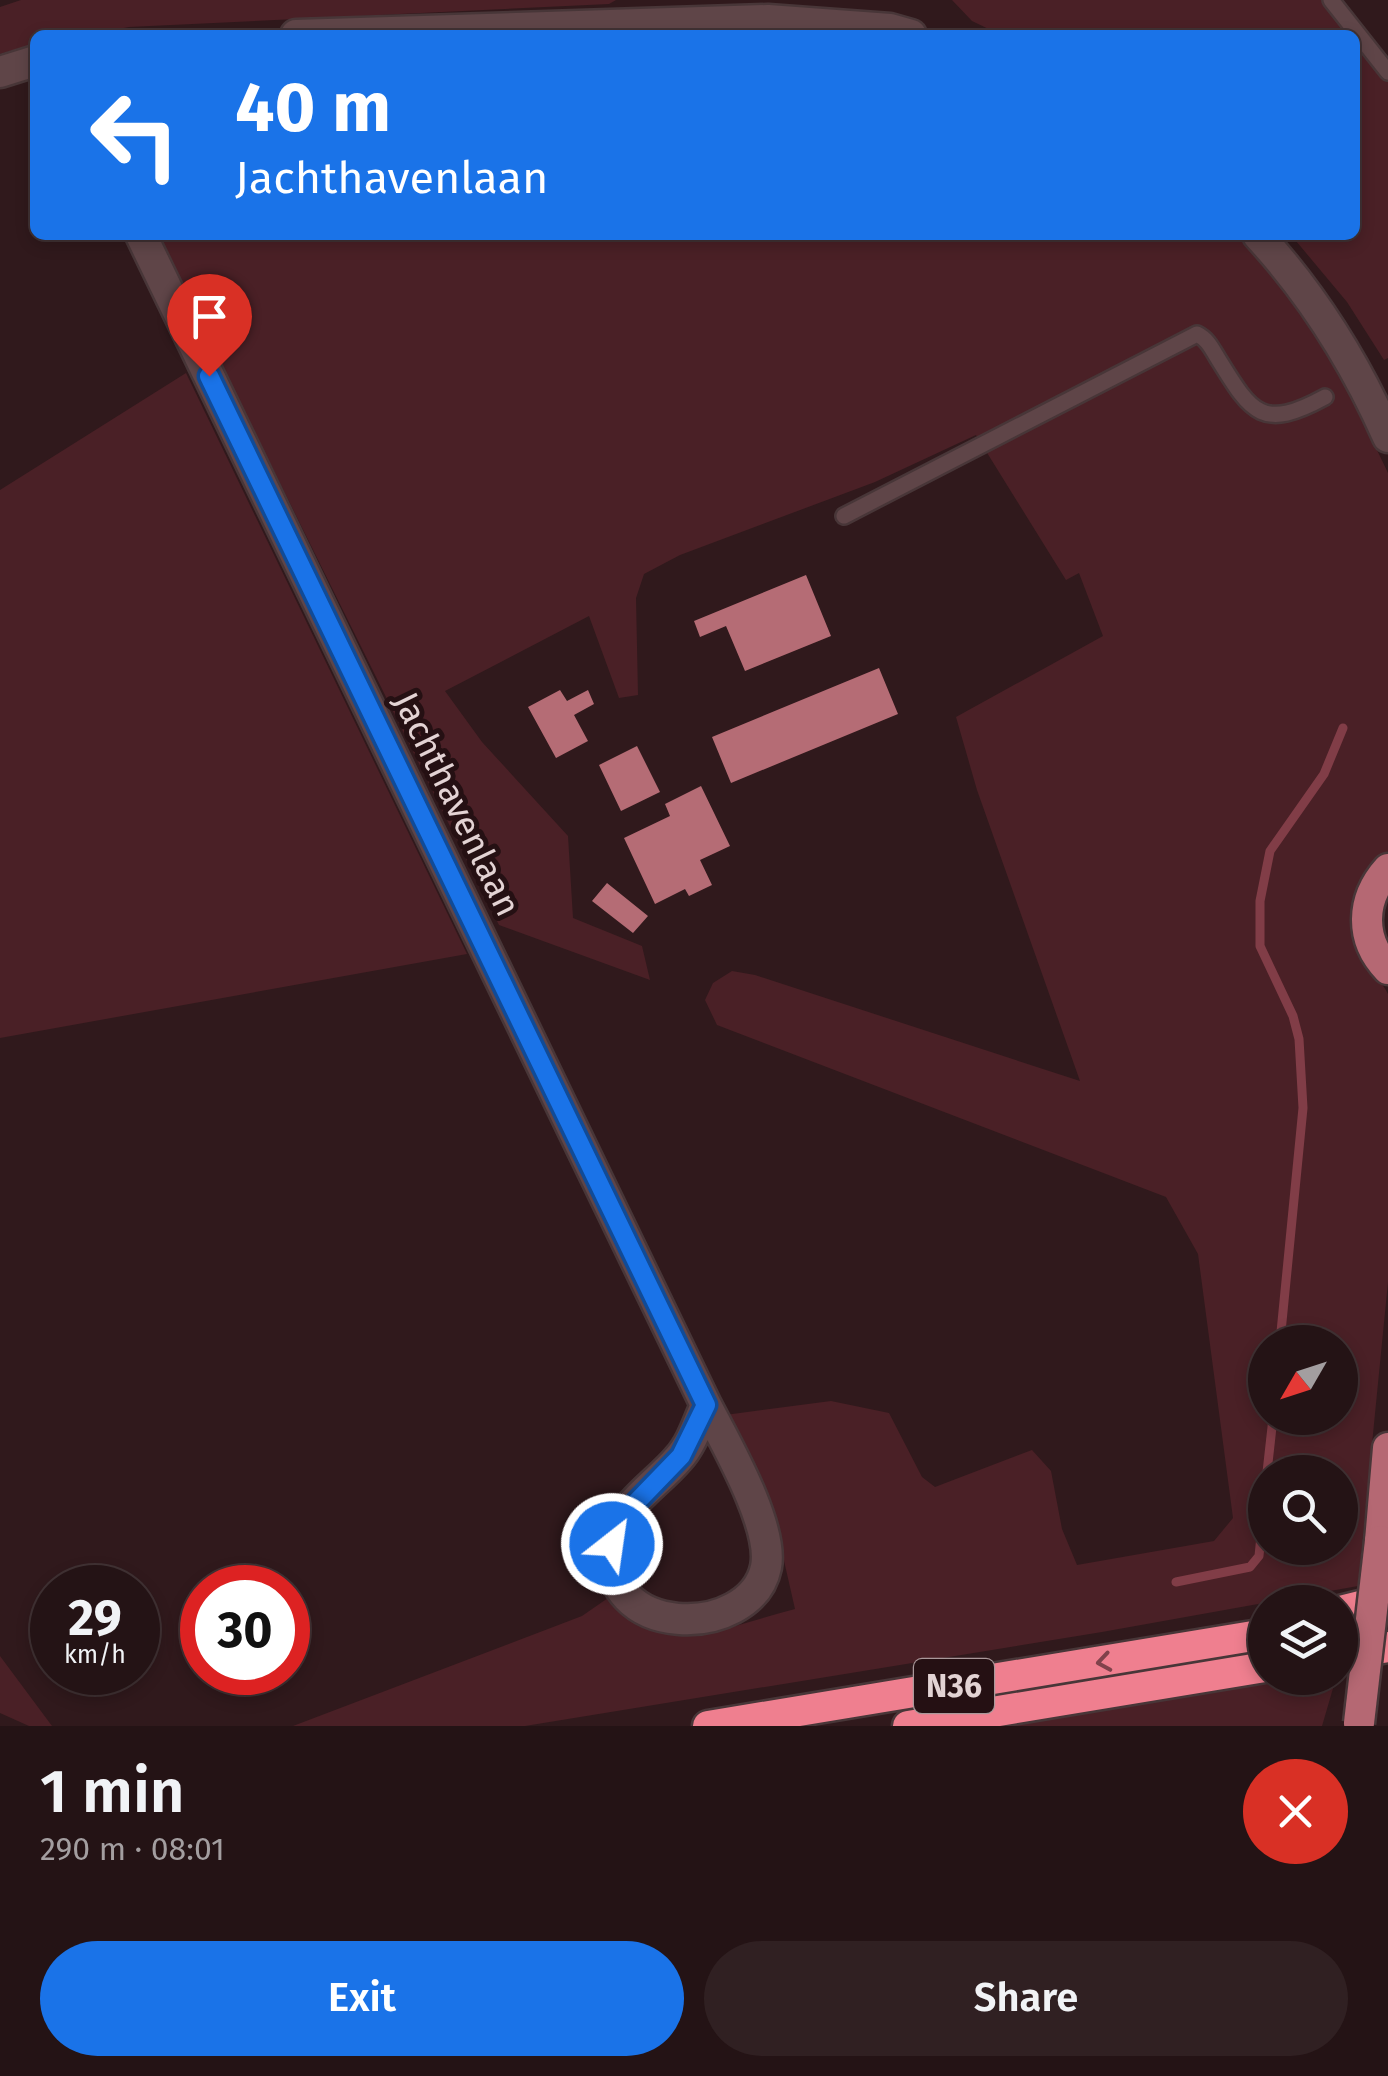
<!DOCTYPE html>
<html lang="en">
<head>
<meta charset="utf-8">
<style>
	:root { --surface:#241315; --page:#302022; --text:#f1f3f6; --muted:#a39ea0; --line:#413234; --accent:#1a73e8 }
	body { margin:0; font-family:"Fira Sans",sans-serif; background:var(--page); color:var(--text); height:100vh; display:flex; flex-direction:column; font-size:38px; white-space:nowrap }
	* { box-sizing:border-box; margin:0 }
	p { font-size:32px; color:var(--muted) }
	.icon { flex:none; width:55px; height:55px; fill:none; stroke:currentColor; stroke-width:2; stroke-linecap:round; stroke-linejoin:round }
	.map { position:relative; height:1726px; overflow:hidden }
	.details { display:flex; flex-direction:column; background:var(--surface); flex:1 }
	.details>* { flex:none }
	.banner { position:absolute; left:30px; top:30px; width:1330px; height:210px; border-radius:15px; box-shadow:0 5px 15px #0003,0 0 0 2px var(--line); background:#1a73e8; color:#fff; overflow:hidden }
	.needle { width:65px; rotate:231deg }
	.controls { position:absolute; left:1248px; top:1325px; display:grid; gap:20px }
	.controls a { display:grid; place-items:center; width:110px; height:110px; border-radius:50%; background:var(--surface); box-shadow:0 5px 15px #0003,0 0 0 2px var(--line); font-size:50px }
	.speed { position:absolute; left:30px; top:1565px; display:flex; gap:20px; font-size:50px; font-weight:700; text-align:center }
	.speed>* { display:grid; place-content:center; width:130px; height:130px; border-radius:50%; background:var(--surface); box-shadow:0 5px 15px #0003,0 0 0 2px var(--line); line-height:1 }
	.speed small { font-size:25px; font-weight:400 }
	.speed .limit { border:15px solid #d22; background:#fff; color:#111 }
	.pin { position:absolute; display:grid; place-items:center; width:85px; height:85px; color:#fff; margin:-102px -42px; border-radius:50% 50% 50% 0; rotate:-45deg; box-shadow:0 0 10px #0007 }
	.pin .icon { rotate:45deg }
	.me { position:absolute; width:110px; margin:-55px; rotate:30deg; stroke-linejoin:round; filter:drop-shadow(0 0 8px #0008) }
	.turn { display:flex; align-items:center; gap:35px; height:210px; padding:0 40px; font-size:45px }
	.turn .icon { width:130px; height:130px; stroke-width:2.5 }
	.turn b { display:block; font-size:70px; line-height:85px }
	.round { display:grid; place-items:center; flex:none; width:105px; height:105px; border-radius:52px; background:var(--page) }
	.summary { display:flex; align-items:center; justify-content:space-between; height:170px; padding:0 40px }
	h1 { font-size:60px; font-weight:600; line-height:75px }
	.action { display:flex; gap:20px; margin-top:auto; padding:20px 40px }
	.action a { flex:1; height:115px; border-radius:60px; background:var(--accent); color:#fff; font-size:40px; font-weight:600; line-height:115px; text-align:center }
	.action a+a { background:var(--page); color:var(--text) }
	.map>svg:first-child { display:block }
	.green { fill:#4a2026; fill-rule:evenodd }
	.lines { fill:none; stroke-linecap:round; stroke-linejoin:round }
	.stream { stroke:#813d47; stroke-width:9 }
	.building { fill:#b56c75 }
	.lane-casing { stroke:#483638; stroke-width:20 }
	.street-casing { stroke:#483638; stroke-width:35 }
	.primary-casing { stroke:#483638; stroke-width:35 }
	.highway-casing { stroke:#483638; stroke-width:35 }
	.lane { stroke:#5f4548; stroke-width:15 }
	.street { stroke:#5f4548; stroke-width:30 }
	.primary { stroke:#b56873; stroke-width:30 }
	.highway { stroke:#ef7f8f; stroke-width:30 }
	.primary-bridge-casing { stroke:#483638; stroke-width:35; stroke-linecap:butt }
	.primary-bridge { stroke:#b56873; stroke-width:30 }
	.oneway { stroke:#80424b }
	.route-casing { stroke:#114b97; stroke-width:25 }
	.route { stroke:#1a73e8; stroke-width:18 }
	.labels { text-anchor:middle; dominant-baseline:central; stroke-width:10; stroke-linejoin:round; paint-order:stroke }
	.shield { fill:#251013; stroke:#aa989a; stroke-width:2.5 }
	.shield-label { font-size:32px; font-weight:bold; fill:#e3d3d4 }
	.street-label { font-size:35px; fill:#e3d3d4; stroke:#251013 }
</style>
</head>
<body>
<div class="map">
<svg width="1388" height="1726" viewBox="0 0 1388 1726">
	<rect width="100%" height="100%" fill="#30191c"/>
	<path class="green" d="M 21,0 L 616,0 L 609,4 L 129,27 L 85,35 L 35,35 L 35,44 L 0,54 L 0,7 Z
		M 952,0 L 1328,0 L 1388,76 L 1388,358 L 1384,360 L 1347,302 L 1291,235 L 1355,235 L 1355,35 L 1001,35 L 972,21 Z
		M 157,235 L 1241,235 L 1272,270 L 1334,360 L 1388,473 L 1388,851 C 1359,883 1335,930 1369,970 C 1376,979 1383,983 1388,994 L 1388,1282 L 1358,1586 L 1102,1632 L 525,1726 L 293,1726 L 582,1616 L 608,1598 C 662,1661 727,1626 795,1609 L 777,1530 L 725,1415 L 831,1401 L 889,1413 L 922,1477 L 935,1487 L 1032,1450 L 1051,1471 L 1062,1529 L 1077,1565 L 1214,1541 L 1233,1518 L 1198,1254 L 1166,1197 L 717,1025 L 705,1000 L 713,983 L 732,971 L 755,975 L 1080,1081 L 977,790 L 956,717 L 1103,636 L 1079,573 L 1066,580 L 976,435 L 875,482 L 680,555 L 644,574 L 636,598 L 638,695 L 619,698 L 589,616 L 445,691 L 482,742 L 568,836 L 573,918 L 642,946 L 650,980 L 499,925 ZM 1265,1342 L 1340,1342 L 1340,1418 L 1265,1418 ZM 1265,1472 L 1340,1472 L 1340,1548 L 1265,1548 Z
		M 186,373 L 467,954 L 0,1038 L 0,490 Z
		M 0,1656 L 52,1726 L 29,1726 L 0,1713 Z
		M 1276,1678 L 1336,1678 L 1322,1726 L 993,1726 Z"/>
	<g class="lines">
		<path class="stream" d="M 1280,1342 L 1303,1108 L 1299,1039 L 1293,1016 L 1260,946 L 1260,901 L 1270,851 L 1324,774 L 1343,728
			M 1267,1472 L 1273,1418
			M 1176,1582 L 1250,1567 L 1259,1556 L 1265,1497"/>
	</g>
	<path class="building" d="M 806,575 L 831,636 L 745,671 L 726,626 L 700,637 L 694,621 Z
		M 879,668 L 898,714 L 731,783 L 712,737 Z
		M 560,690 L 567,701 L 588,690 L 594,704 L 574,715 L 588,741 L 556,758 L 528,707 Z
		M 637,746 L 660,792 L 621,811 L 599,765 Z
		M 701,786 L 730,846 L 700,860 L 712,885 L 689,896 L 685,889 L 655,904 L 624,838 L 670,816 L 665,804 Z
		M 607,883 L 648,916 L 633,933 L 592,901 Z"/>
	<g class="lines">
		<g class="lane-casing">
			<path id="lane" d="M 1331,0 L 1388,72
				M 844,516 L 1197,334 C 1207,339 1211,347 1217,357 C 1251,412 1261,432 1325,397"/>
		</g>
		<g class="street-casing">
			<path id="street" d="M 296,35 L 768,20 L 890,29 L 911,35
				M 0,72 L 35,61
				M 141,235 L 706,1405 C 698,1423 692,1444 678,1459 C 657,1484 618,1507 613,1541 C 596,1640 751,1641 766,1567 C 774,1526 725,1442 706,1405
				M 1258,235 C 1313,295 1355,362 1388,437"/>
		</g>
		<g class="primary-casing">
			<path id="primary" d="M 1388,869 C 1361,899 1359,939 1388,969
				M 1380,1541 L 1388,1448"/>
		</g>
		<g class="highway-casing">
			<path id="highway" d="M 1340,1611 L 1388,1599
				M 1340,1655 L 1388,1647
				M 708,1726 L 1265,1634
				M 908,1726 L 1265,1667"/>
		</g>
		<use href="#lane" class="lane"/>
		<use href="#street" class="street"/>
		<use href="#primary" class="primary"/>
		<use href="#highway" class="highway"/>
		<g class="primary-bridge-casing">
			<path id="primary-bridge" d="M 1359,1723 L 1380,1541"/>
		</g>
		<use href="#primary-bridge" class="primary-bridge"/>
	</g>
	<defs><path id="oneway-chevron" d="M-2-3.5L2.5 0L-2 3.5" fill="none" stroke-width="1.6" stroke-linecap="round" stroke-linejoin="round" transform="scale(2.5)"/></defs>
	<use class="oneway" href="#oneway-chevron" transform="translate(1104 1662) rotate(171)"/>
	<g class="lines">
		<g class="route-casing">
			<path id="route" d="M 209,376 L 706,1405 L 681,1456 L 625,1514 L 612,1544"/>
		</g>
		<use href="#route" class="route"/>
	</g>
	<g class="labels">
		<rect class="shield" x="914" y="1659" width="80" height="54" rx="8"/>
		<g class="shield-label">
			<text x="954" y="1686">N36</text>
		</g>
		<g class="street-label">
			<text transform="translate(457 804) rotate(64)">Jachthavenlaan</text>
		</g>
	</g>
</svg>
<div class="controls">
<a><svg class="needle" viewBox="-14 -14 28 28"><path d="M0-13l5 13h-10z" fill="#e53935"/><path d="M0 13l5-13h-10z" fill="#a39ea0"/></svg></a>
<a><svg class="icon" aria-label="search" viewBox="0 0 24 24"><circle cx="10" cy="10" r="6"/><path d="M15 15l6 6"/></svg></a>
<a><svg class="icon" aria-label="layers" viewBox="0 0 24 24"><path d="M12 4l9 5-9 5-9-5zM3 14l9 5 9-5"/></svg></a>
</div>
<div class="speed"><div>29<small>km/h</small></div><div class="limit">30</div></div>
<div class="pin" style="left:209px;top:376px;background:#d93025"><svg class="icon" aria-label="arrive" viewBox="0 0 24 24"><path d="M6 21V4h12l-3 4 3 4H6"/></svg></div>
<svg class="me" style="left:612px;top:1544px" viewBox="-20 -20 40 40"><circle r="17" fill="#1a73e8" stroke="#fff" stroke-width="3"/><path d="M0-11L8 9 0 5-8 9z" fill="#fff"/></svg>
<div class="banner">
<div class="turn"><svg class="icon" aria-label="left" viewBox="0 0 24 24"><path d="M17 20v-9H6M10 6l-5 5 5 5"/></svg><div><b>40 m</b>Jachthavenlaan</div></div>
</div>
</div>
<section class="details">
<div class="summary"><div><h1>1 min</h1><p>290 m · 08:01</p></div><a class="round" style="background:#d93025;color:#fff"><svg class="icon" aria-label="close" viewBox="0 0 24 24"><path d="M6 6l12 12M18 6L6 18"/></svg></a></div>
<div class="action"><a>Exit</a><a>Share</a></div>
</section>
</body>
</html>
